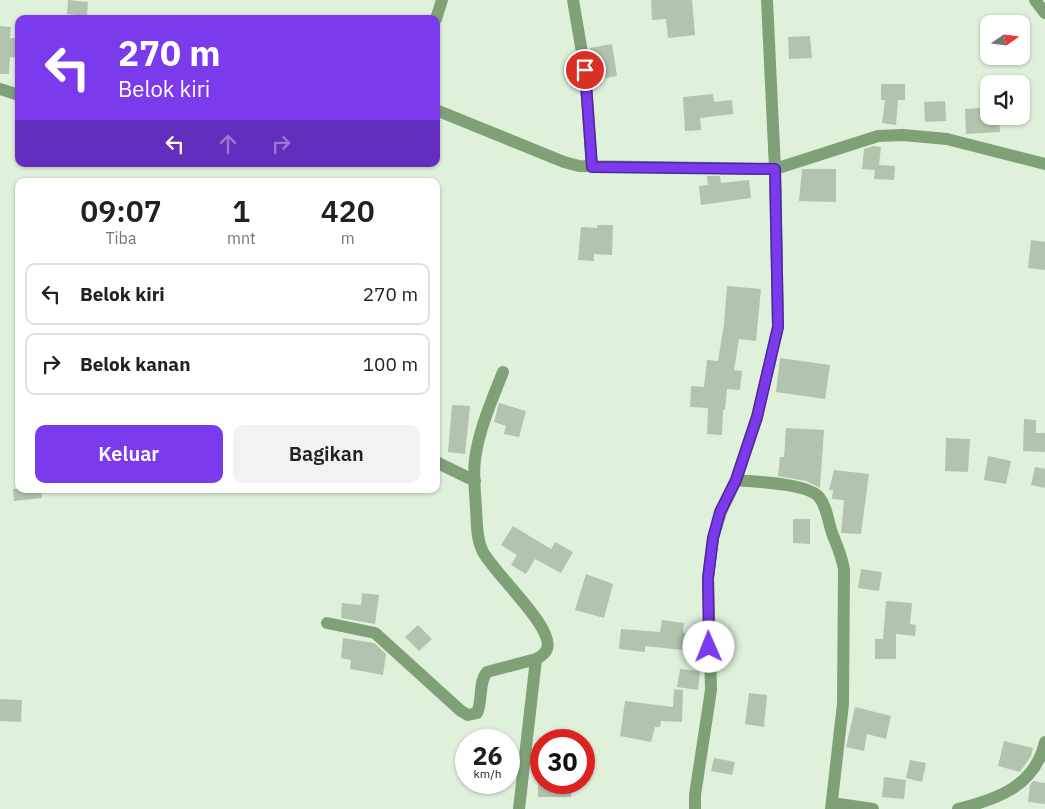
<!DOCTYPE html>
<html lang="id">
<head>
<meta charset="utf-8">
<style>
	:root { --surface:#fff; --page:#f2f2f2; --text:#202124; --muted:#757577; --line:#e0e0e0; --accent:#7c3aed }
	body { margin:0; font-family:"IBM Plex Sans",sans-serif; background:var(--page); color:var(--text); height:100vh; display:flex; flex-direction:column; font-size:19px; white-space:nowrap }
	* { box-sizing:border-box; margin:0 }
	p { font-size:16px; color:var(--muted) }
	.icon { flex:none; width:28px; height:28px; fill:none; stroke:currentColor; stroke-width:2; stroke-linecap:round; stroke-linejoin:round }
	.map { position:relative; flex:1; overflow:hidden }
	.panel { position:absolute; left:15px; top:178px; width:425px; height:315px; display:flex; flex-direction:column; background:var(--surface); border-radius:10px; box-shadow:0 1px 4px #0004 }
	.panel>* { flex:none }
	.top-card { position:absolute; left:15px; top:15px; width:425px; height:152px; border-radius:10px; box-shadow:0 1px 4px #0004; background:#7c3aed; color:#fff; overflow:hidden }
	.needle { width:32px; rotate:76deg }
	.controls { position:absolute; left:980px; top:15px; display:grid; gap:10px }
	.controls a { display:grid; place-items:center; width:50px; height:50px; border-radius:10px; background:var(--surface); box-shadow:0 1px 4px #0004; font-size:25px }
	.speed { position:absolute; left:455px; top:729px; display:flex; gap:10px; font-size:25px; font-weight:700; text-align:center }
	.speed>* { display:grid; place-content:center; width:65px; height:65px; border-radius:50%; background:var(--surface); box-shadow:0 1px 4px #0004; line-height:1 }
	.speed small { font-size:12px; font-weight:400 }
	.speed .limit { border:8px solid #d22; background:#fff; color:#111 }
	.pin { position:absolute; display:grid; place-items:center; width:42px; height:42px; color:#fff; margin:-21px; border:2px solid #fff; border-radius:50%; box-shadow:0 1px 5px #0007 }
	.me { position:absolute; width:55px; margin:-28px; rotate:359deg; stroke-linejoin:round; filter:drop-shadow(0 0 4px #0008) }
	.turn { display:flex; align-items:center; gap:18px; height:105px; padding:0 20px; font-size:22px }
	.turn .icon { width:65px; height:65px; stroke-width:2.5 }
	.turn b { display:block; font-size:35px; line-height:42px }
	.lanes { display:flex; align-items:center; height:48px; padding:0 20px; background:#0003; justify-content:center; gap:25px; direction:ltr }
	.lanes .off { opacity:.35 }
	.eta { display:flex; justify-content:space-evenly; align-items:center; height:85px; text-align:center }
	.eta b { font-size:30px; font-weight:600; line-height:35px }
	.action { display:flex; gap:10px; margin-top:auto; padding:10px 20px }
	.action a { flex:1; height:58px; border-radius:10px; background:var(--accent); color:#fff; font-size:20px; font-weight:600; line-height:58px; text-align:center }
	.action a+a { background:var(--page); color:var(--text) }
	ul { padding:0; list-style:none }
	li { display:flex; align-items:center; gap:15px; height:62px; margin:0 10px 8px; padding:0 10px; border:2px solid var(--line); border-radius:10px }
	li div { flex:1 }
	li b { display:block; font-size:19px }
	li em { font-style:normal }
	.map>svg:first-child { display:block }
	.building { fill:#b2c4ae }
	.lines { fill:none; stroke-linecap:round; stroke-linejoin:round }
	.street { stroke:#80a178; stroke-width:12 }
	.route-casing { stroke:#51269a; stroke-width:12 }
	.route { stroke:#7c3aed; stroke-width:9 }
</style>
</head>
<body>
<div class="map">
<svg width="1045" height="809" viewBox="0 0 1045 809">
	<rect width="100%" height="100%" fill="#dff1db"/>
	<path class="building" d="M 68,0 L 88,2 L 87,16 L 67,14 Z
		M 651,0 L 692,0 L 695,35 L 668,38 L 666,19 L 652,20 Z
		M 0,26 L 11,27 L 10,38 L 19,38 L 19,58 L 10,57 L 9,74 L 0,74 Z
		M 810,36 L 812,58 L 789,59 L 788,37 Z
		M 612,44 L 617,76 L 595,80 L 590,48 Z
		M 881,84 L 905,84 L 905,100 L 898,100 L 896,125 L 882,123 L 885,100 L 881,100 Z
		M 713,94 L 714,102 L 732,100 L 733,114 L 700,118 L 701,130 L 685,131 L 683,97 Z
		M 945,101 L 946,121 L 925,122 L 924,102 Z
		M 979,108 L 989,108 L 989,116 L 999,116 L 1000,132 L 966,134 L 965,109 Z
		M 874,146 L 881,147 L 879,165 L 895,166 L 894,180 L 874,179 L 875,170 L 862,169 L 864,149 Z
		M 802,169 L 836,169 L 836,202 L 799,201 Z
		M 707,176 L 720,176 L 721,183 L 749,180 L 751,198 L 701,205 L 699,186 L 708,185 Z
		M 597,225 L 613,225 L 612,255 L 594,254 L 594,261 L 578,260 L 581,227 L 597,228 Z
		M 1031,240 L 1045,242 L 1045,270 L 1028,268 Z
		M 727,286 L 761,289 L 756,341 L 739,339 L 734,370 L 742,371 L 740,390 L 727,389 L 725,410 L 723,410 L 722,435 L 707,434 L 708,408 L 690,407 L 691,386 L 704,387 L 707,360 L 718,361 L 724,324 Z
		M 780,358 L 830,365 L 825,399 L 776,392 Z
		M 499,403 L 526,411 L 519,437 L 504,434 L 506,426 L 494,422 Z
		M 452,405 L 470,406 L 465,454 L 448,452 Z
		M 1024,419 L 1036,420 L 1036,433 L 1045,433 L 1045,452 L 1023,451 Z
		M 786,428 L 824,430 L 820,488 L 806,481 L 778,476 L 780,457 L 784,457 Z
		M 946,438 L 970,439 L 968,472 L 945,471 Z
		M 988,456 L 1011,461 L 1006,484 L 984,480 Z
		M 1035,467 L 1045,469 L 1045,488 L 1031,485 Z
		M 834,470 L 869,474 L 861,534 L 841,533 L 844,500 L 832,499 L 833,490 L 829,490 Z
		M 13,489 L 41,489 L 42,498 L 14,501 Z
		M 793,519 L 810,519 L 810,544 L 793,543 Z
		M 513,526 L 551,549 L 555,542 L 573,552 L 561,573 L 535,559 L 526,574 L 511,565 L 517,555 L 501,545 Z
		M 861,569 L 882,572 L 879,591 L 858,588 Z
		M 586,574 L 613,584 L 604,618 L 575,610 Z
		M 362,593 L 379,595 L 375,624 L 341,618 L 342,603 L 361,605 Z
		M 886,601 L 912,603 L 910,624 L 916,625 L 915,636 L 896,634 L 896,659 L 875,659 L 875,639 L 883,639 Z
		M 662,620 L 684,623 L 683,633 L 694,634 L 692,651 L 645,646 L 645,652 L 619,649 L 621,629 L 660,632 Z
		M 418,625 L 432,639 L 419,651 L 405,637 Z
		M 343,638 L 374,643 L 386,654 L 383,675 L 350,669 L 351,660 L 341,658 Z
		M 680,669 L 700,671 L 698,690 L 677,687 Z
		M 674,689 L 683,690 L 682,722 L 661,721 L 660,727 L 655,727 L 651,742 L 620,736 L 625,701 L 673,707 Z
		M 749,693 L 767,695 L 764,727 L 745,724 Z
		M 0,699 L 22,700 L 21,722 L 0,721 Z
		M 855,707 L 891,716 L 886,739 L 867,734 L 864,751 L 846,747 Z
		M 1004,741 L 1033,748 L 1031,756 L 1020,772 L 998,766 Z
		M 714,758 L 735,762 L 732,775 L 711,771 Z
		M 910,760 L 926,763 L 922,782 L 906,778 Z
		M 884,777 L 906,780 L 904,799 L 882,797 Z
		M 1033,781 L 1045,783 L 1045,804 L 1028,802 L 1030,785 Z
		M 538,782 L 571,782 L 571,797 L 538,797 Z"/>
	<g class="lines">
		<path class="street" d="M 573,0 L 585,70 L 592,167
			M 1035,0 L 1045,13
			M 436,19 L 442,0
			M 0,89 L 19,95
			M 436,110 L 564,162 L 579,166 L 775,169 L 878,136 L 903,135 L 947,139 L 1045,164
			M 436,462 L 475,481
			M 736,480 C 755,482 807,483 819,497 C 827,507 828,521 832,533 C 837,546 842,556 844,570 L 843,704 L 831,809
			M 327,623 L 375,633 L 461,711 L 468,715 L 477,713 C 483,700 478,683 487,672 L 536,659 C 540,657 545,654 547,649 C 555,627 492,572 482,550 C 476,537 477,522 476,508 C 475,492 473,475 475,459 C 479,429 492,400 503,372
			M 832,803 L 873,809
			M 519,809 L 536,659
			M 695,809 L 695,795 L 711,690 L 708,578 L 713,538 L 721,512 L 736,480 L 757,417 L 778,327 L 775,169 L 767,0
			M 958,809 C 998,799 1035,786 1045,742"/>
	</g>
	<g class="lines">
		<g class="route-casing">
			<path id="route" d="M 585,70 L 592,167 L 775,169 L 778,327 L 757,417 L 736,480 L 720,512 L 713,538 L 708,578 L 709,647"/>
		</g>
		<use href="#route" class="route"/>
	</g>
</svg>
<div class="controls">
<a><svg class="needle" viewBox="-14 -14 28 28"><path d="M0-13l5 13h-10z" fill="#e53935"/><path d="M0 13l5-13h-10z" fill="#757577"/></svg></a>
<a><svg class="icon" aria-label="sound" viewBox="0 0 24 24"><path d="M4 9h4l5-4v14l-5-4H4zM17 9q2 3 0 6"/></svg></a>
</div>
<div class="speed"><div>26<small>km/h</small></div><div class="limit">30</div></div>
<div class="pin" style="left:585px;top:70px;background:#d93025"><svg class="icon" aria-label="arrive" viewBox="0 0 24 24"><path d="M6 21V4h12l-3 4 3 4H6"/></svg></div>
<svg class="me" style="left:709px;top:647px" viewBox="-20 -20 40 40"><circle r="19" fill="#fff"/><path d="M0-13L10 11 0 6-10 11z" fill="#7c3aed"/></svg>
<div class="top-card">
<div class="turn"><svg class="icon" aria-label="left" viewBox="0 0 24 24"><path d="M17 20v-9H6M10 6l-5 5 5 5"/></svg><div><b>270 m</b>Belok kiri</div></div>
<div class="lanes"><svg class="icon" aria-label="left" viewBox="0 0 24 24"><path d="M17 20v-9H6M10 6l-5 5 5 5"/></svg><svg class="icon off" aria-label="ahead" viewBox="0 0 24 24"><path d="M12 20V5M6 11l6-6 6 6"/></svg><svg class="icon off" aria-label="right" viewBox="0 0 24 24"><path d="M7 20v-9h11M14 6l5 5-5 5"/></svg></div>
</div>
<section class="panel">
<div class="eta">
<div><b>09:07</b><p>Tiba</p></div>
<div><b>1</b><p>mnt</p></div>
<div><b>420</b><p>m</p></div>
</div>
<ul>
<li><svg class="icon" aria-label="left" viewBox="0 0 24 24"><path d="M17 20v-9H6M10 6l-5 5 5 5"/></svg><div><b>Belok kiri</b></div><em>270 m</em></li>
<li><svg class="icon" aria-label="right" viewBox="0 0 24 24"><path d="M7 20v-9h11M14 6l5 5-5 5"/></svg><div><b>Belok kanan</b></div><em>100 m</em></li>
</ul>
<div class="action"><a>Keluar</a><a>Bagikan</a></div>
</section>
</div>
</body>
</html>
